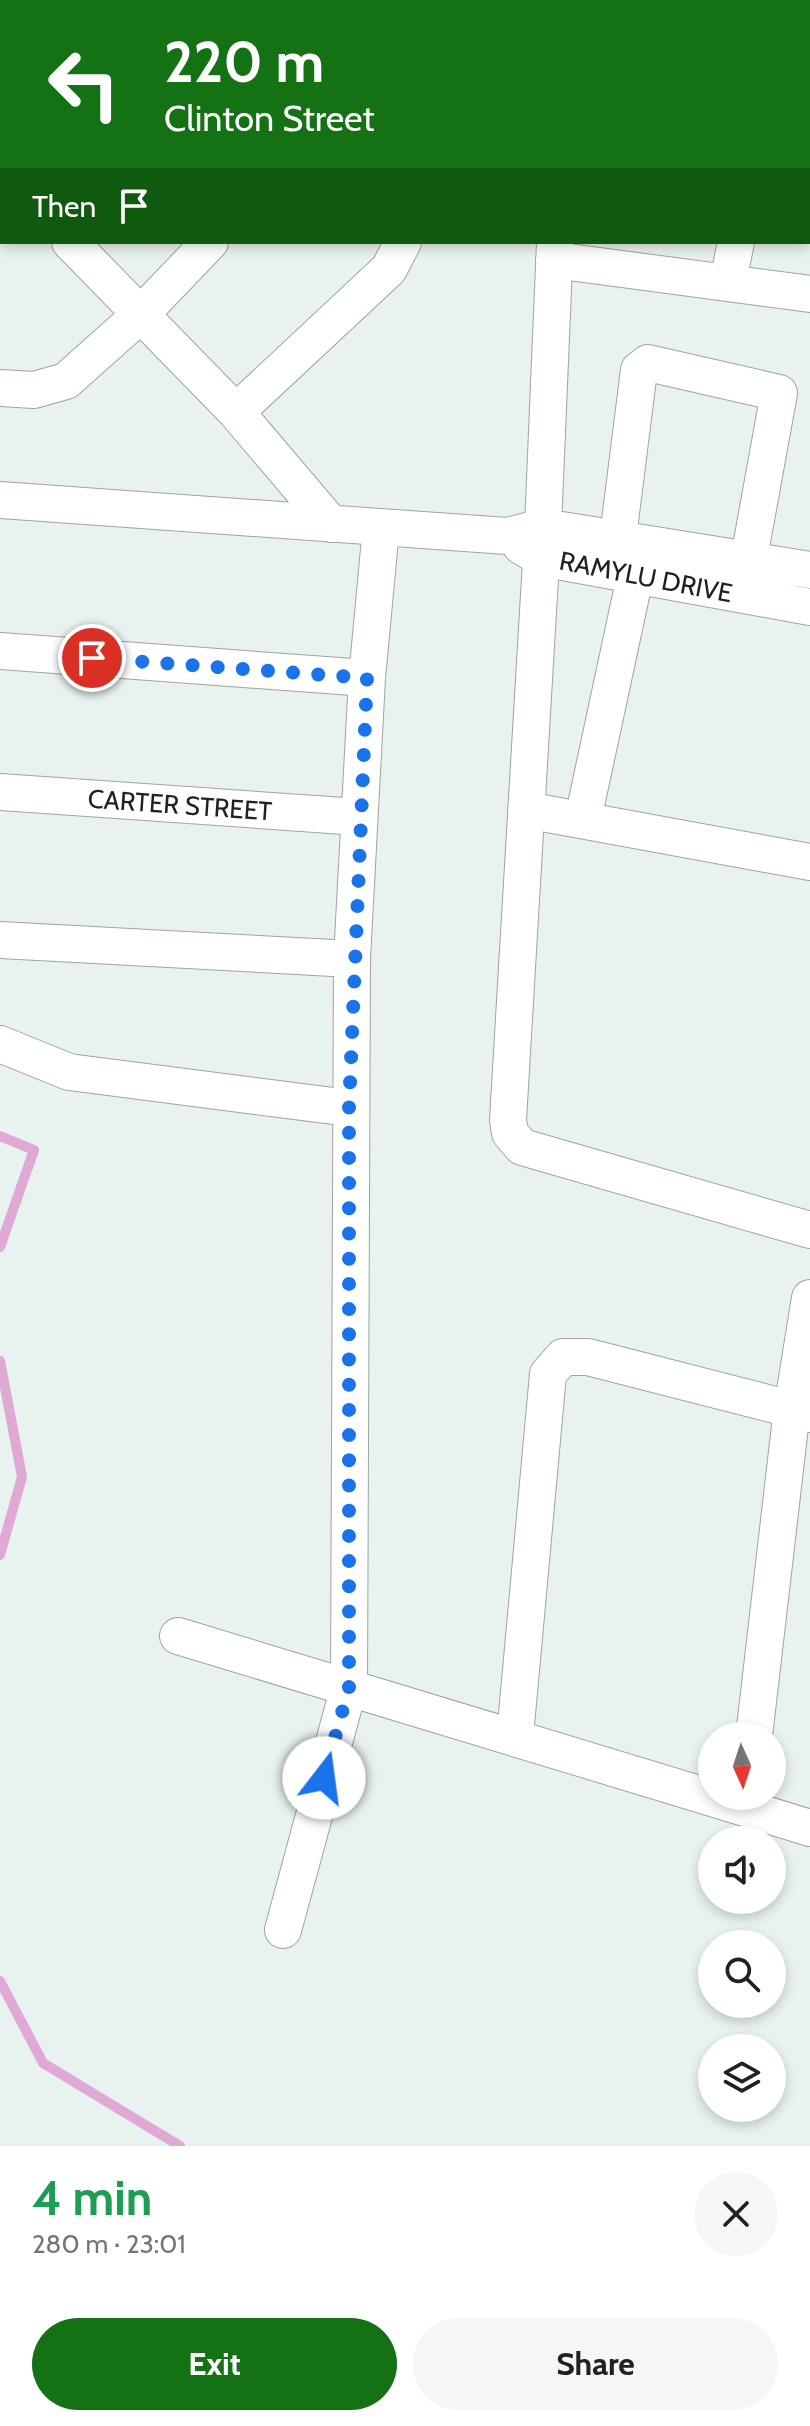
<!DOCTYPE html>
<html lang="en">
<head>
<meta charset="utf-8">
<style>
	:root { --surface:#fff; --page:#f6f6f6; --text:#202124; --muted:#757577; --accent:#147114 }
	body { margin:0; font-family:Cabin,sans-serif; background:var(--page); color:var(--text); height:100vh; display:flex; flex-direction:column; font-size:30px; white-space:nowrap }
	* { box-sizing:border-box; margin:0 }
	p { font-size:26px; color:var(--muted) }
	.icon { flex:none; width:44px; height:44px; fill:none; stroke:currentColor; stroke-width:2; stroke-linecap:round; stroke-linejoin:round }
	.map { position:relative; height:2146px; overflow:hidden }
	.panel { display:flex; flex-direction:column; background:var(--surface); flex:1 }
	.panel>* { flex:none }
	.top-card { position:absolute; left:0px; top:0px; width:810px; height:244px; box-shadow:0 4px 12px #0003; background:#147114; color:#fff; overflow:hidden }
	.needle { width:52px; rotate:177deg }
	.buttons { position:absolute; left:698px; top:1722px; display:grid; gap:16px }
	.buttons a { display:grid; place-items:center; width:88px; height:88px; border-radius:50%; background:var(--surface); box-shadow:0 4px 12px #0003; font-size:40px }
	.pin { position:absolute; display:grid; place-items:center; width:68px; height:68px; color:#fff; margin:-34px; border:4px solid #fff; border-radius:50%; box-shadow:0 2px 8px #0007 }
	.me { position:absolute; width:88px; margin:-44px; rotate:15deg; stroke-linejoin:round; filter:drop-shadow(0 0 6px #0008) }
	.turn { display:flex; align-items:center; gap:28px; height:168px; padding:0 32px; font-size:36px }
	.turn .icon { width:104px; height:104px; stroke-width:2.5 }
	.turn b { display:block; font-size:56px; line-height:68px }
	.then { display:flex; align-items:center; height:76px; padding:0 32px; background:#0003; gap:16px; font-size:30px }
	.round { display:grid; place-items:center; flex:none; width:84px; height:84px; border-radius:42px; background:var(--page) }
	.summary { display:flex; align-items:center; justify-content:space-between; height:136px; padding:0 32px }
	h1 { font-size:48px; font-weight:700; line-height:60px; color:#1e9e55 }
	.action { display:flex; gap:16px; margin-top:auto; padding:16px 32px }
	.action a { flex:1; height:92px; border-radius:48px; background:var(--accent); color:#fff; font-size:32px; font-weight:700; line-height:92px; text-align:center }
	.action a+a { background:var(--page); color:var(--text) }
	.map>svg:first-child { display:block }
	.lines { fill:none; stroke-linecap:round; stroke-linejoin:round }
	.stream { stroke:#e0a8d5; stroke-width:10 }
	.minor-casing { stroke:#a2a2a2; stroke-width:38 }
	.minor { stroke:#fff; stroke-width:36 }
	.route { stroke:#1a73e8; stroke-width:14; stroke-dasharray:0 25.2 }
	.labels { text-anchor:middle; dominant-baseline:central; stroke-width:6; stroke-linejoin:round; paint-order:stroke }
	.street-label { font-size:26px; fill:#212121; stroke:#fff }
</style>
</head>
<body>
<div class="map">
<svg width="810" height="2146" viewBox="0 0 810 2146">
	<rect width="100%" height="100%" fill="#e8f2ee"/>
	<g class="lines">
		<path class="stream" d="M 0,1136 L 34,1150 L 0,1247
			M 0,1361 L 22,1477 L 0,1555
			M 0,1981 L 43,2063 L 180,2146"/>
		<g class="minor-casing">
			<path id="minor" d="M 25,0 L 28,2
				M 138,2 L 138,0
				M 267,2 L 267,0
				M 422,2 L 423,0
				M 575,2 L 575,0
				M 781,2 L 781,0
				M 0,171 L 2,173
				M 70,242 L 236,412 L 331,524
				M 555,242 L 543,527 L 508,1120 L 510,1133 L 522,1147 L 810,1230
				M 554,260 L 810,294
				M 728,281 L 736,242
				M 0,388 L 34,390 L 66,381 L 140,315 L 210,242
				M 236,412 L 389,269 L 403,242
				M 0,500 L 507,536 L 543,527 L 810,570
				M 618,537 L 639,370 L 648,363 L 779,393 L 749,558
				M 521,546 L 541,558 L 810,607
				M 0,651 L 367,678
				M 0,792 L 359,817
				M 526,810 L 810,862
				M 583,819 L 635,577
				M 0,940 L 352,959
				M 0,1044 L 69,1072 L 349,1108
				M 178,1636 L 745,1808 L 747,1796
				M 515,1736 L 548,1374 L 563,1357 L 588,1357 L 810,1414
				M 754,1736 L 792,1409 L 810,1298
				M 745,1808 L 810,1828
				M 283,1930 L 349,1687 L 352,959 L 367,678 L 381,528"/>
		</g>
		<use href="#minor" class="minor"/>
	</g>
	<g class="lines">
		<path class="route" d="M 92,658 L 367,678 L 349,1108 L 349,1687 L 324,1778"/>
	</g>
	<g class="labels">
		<g class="street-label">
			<text transform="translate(646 577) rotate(11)">RAMYLU DRIVE</text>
			<text transform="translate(180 805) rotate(4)">CARTER STREET</text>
		</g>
	</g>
</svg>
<div class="buttons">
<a><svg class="needle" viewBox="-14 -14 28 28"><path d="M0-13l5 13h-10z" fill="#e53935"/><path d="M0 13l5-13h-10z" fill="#757577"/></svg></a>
<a><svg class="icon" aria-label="sound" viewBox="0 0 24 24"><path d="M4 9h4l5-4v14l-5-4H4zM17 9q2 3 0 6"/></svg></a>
<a><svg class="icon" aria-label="search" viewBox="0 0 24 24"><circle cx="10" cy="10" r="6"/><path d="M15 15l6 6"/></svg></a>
<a><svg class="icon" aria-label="layers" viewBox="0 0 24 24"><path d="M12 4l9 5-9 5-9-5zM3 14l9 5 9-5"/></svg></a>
</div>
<div class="pin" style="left:92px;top:658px;background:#d93025"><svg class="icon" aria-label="arrive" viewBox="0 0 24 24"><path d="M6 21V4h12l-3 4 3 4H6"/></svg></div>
<svg class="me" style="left:324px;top:1778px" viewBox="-20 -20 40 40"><circle r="19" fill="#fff"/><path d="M0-13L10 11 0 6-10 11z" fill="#1a73e8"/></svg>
<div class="top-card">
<div class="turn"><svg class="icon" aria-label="left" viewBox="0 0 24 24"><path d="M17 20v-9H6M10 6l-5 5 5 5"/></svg><div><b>220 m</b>Clinton Street</div></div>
<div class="then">Then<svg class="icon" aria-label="arrive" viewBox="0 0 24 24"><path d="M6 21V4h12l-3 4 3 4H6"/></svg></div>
</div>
</div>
<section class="panel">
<div class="summary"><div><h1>4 min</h1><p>280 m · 23:01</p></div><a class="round"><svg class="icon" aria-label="close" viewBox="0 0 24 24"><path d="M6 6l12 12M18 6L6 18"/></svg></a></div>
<div class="action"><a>Exit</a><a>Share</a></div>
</section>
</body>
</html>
